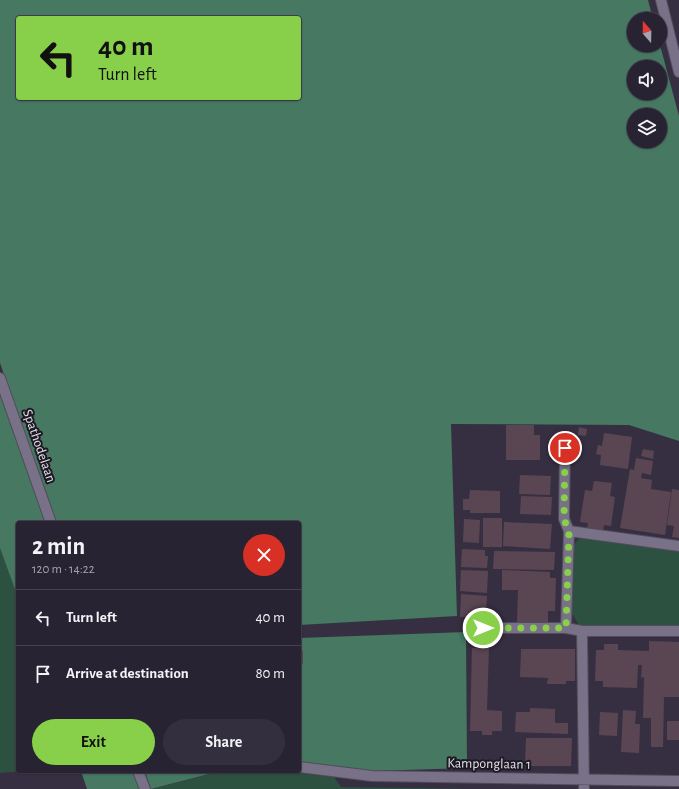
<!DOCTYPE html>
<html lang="en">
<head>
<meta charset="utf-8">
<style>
	:root { --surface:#282332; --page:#342f3e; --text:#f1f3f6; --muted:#a5a4ac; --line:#44404d; --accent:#88cf4a }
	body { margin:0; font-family:"Alegreya Sans",sans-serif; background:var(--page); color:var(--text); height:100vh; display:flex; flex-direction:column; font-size:15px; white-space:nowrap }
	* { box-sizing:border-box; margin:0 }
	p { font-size:13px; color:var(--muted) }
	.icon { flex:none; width:22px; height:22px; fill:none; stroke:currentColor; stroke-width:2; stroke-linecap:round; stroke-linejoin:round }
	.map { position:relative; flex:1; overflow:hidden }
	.sheet { position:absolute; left:16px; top:521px; width:285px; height:252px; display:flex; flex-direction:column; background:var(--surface); border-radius:4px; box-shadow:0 1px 3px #0004,0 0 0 1px var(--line) }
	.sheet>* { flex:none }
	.top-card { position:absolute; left:16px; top:16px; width:285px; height:84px; border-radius:4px; box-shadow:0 1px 3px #0004,0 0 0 1px var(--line); background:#88cf4a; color:#111; overflow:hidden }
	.needle { width:26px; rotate:340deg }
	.tools { position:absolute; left:627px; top:12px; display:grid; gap:8px }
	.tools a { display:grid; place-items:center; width:40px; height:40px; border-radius:50%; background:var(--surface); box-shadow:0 1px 3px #0004,0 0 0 1px var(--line); font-size:20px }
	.pin { position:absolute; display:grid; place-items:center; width:34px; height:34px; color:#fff; margin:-17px; border:2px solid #fff; border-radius:50%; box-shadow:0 1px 4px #0007 }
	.me { position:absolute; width:44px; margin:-22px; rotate:90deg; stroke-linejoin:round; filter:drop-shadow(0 0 3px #0008) }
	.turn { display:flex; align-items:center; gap:14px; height:84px; padding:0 16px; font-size:18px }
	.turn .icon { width:52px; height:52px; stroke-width:2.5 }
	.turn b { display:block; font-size:28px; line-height:34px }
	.round { display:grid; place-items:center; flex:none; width:42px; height:42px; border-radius:21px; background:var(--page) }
	.summary { display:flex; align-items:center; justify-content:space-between; height:68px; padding:0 16px }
	h1 { font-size:24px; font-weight:600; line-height:30px }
	.action { display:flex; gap:8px; margin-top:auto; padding:8px 16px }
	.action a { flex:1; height:46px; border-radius:24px; background:var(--accent); color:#111; font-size:16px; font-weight:600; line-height:46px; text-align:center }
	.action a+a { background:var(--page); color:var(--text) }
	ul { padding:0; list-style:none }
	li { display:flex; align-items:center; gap:12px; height:56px; padding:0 16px; border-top:1px solid var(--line) }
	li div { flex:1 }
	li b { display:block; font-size:15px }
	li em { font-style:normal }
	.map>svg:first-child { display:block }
	.green { fill:#2d5141 }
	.forest { fill:#467862; fill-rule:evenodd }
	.building { fill:#5a4653 }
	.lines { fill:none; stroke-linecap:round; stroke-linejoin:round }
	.minor-casing { stroke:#514b5c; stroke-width:12 }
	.minor { stroke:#787187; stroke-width:10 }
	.route { stroke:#88cf4a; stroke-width:7; stroke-dasharray:0 12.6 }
	.labels { text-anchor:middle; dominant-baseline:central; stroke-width:4; stroke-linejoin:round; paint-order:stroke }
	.street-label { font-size:14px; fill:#e4e0ec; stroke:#1c1922 }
</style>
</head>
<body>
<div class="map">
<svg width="679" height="789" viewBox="0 0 679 789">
	<rect width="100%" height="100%" fill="#362f42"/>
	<path class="green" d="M 580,538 L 587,538 L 679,551 L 679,627 L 587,627 L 579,625 L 571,612 L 573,547 L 575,543 Z
		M 0,548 L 18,598 L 18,771 L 23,771 L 0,773 Z
		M 222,771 L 273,771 L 334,777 L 341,787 L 472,789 L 152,789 Z"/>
	<path class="forest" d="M 0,0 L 648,0 L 653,19 L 634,19 L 634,45 L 660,45 L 679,116 L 679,441 L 629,425 L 451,424 L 457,616 L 299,625 L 299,523 L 56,523 L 0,363 ZM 18,18 L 299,18 L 299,98 L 18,98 ZM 634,67 L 660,67 L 660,93 L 634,93 ZM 634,115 L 660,115 L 660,141 L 634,141 Z
		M 0,393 L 46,523 L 18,523 L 18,598 L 0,548 Z
		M 466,632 L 467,768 L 373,771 L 299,764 L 299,638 Z
		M 81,771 L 134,771 L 140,789 L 87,789 Z
		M 145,771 L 208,771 L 209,774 L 151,789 Z"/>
	<path class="building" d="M 506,425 L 534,425 L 534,435 L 540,435 L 540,460 L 506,460 Z
		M 579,427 L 587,429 L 586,436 L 578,435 Z
		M 604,433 L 632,437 L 628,469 L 600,465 L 601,455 L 596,454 L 598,445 L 602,446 Z
		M 643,449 L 654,451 L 653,459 L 641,456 Z
		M 636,458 L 653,461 L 651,475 L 642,473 L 641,478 L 652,480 L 651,489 L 671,492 L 665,535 L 620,528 L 630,469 L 634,470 Z
		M 520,475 L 551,476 L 550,495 L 519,494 Z
		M 594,481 L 612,483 L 610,496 L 615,497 L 611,526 L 604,525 L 603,531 L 587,529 L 588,523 L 580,522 L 585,490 L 592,491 Z
		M 672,489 L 679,490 L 679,538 L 672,537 L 674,526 L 667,525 Z
		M 470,490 L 500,491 L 500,513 L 470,513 L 470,510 L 463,510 L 463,499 L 469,499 Z
		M 521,496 L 552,497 L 551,515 L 520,514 Z
		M 483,518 L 502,518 L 502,547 L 483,547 Z
		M 464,519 L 480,520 L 479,543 L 463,542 Z
		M 504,522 L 552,524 L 550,549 L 503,546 Z
		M 462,549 L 485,550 L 485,556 L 488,556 L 487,568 L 461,567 Z
		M 494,551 L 555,552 L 554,570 L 493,569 Z
		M 461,570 L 488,571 L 487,593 L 460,591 Z
		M 502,570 L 550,572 L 550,578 L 556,578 L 555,611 L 548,611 L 548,623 L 517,622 L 518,590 L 502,590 Z
		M 461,594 L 487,596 L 486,618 L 460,617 Z
		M 649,641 L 679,642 L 679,697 L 664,697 L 663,747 L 651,747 L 651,718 L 643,718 L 644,677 L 641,678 L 642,665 L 638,665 L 637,688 L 603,687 L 603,681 L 595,681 L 596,650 L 604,650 L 604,644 L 618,644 L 618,650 L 649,651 Z
		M 472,648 L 489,648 L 487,710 L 502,711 L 502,731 L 492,731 L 492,735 L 482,735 L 482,731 L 470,731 Z
		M 521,649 L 575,649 L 575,681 L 566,681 L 566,684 L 547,684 L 548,678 L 520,677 Z
		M 299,650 L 303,651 L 303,664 L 299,664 Z
		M 530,708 L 555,709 L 555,723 L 568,723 L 568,734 L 515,732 L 516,712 L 530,712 Z
		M 623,710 L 636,711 L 635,724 L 640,724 L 639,753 L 621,752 Z
		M 600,712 L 618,713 L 617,736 L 599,735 Z
		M 667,721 L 679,721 L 679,740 L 667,740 Z
		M 526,738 L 572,738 L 571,766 L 525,766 Z"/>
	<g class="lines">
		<g class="minor-casing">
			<path id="minor" d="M 661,0 L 679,72
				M 0,378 L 51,523
				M 565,448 L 564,519 L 569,531
				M 483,628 L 566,628 L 582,631 L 679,631
				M 566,628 L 569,531 L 679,546
				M 582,631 L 584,789
				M 299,767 L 372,776 L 679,781
				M 138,771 L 145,789"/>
		</g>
		<use href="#minor" class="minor"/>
	</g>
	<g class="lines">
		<path class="route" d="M 483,628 L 566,628 L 569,532 L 564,519 L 565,448"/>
	</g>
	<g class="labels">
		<g class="street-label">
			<text transform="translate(39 446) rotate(71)">Spathodelaan</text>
			<text transform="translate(489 764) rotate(1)">Kamponglaan 1</text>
		</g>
	</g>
</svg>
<div class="tools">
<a><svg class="needle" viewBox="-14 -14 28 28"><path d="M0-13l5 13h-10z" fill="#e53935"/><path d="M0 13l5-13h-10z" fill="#a5a4ac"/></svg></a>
<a><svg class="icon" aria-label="sound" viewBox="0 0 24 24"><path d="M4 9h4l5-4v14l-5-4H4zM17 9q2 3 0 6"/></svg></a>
<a><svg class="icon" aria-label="layers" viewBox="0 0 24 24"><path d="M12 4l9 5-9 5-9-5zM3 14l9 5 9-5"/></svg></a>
</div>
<div class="pin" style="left:565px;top:448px;background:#d93025"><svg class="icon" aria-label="arrive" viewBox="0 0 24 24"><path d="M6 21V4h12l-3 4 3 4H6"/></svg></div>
<svg class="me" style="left:483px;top:628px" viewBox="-20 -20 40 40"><circle r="17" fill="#88cf4a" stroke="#fff" stroke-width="3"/><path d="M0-11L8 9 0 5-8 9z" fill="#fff"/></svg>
<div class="top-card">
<div class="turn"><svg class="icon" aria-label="left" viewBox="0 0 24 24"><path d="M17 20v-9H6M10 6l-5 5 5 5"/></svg><div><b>40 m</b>Turn left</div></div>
</div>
<section class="sheet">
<div class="summary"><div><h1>2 min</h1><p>120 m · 14:22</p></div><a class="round" style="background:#d93025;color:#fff"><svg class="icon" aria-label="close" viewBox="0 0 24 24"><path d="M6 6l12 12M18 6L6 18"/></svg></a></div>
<ul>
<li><svg class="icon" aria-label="left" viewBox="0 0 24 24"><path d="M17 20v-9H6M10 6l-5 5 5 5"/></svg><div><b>Turn left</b></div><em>40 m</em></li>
<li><svg class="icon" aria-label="arrive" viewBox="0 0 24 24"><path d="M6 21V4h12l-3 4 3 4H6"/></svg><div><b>Arrive at destination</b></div><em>80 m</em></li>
</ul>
<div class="action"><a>Exit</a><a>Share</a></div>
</section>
</div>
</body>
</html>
